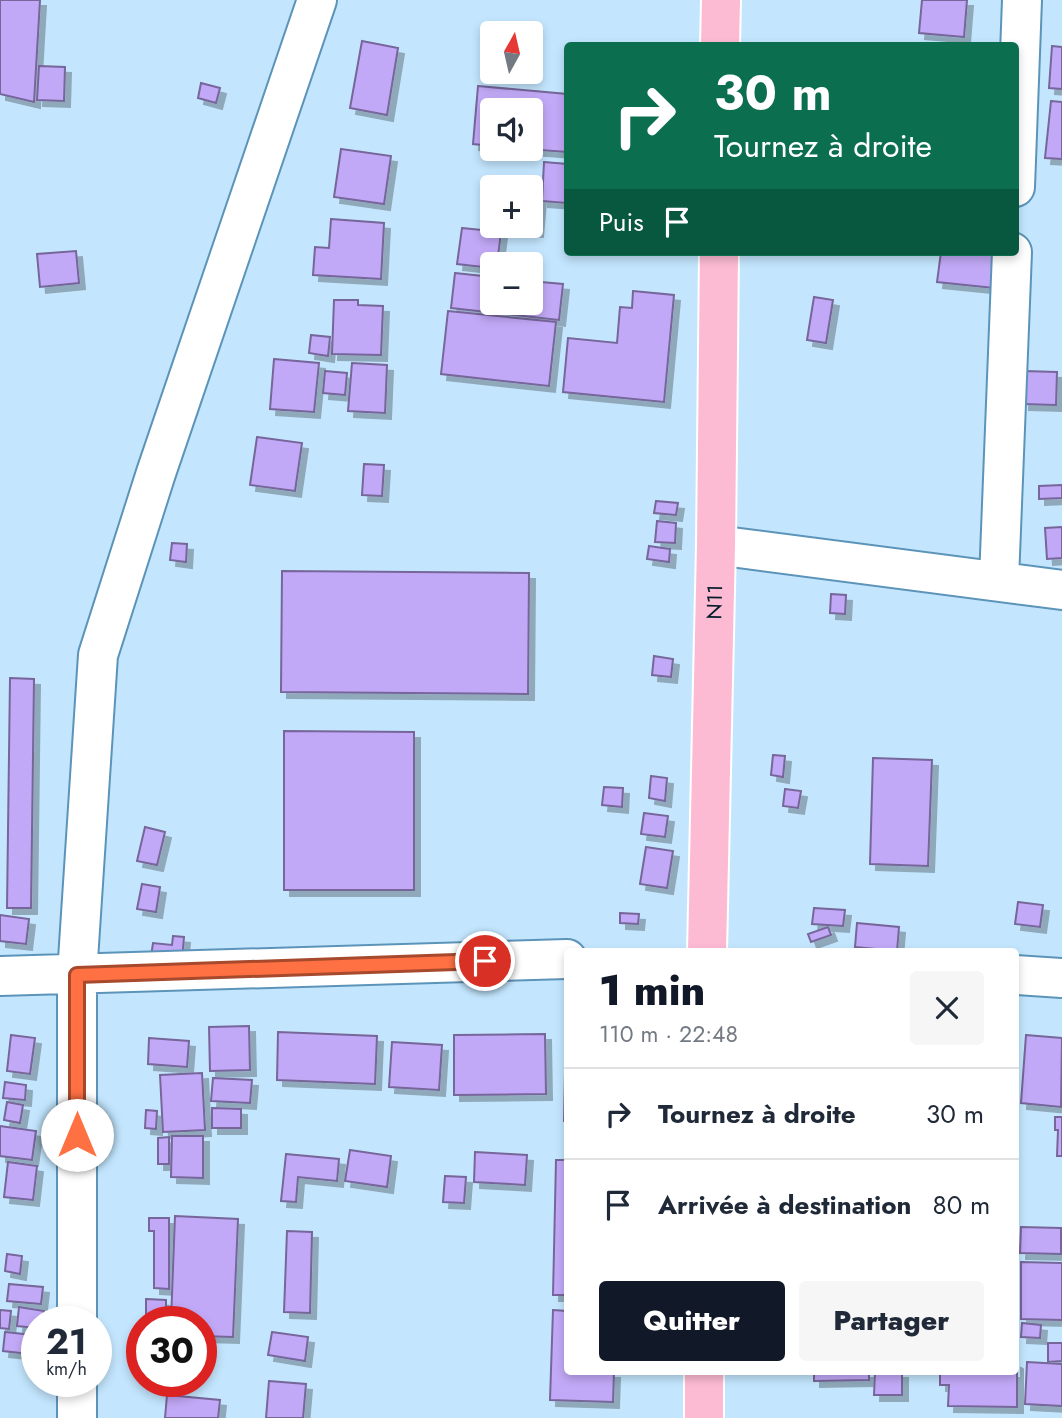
<!DOCTYPE html>
<html lang="fr">
<head>
<meta charset="utf-8">
<style>
	:root { --surface:#fff; --page:#f6f6f7; --text:#1f2937; --muted:#747a83; --line:#e0e1e3; --accent:#111827 }
	body { margin:0; font-family:Jost,sans-serif; background:var(--page); color:var(--text); height:100vh; display:flex; flex-direction:column; font-size:26px; white-space:nowrap }
	* { box-sizing:border-box; margin:0 }
	p { font-size:23px; color:var(--muted) }
	.icon { flex:none; width:38px; height:38px; fill:none; stroke:currentColor; stroke-width:2; stroke-linecap:round; stroke-linejoin:round }
	.map { position:relative; flex:1; overflow:hidden }
	.sheet { position:absolute; left:564px; top:948px; width:455px; height:427px; display:flex; flex-direction:column; background:var(--surface); border-radius:7px; box-shadow:0 4px 10px #0003 }
	.sheet>* { flex:none }
	.hud { position:absolute; left:564px; top:42px; width:455px; height:214px; border-radius:7px; box-shadow:0 4px 10px #0003; background:#0b6e4f; color:#fff; overflow:hidden }
	.needle { width:46px; rotate:8deg }
	.buttons { position:absolute; left:480px; top:21px; display:grid; gap:14px }
	.buttons a { display:grid; place-items:center; width:63px; height:63px; border-radius:7px; background:var(--surface); box-shadow:0 4px 10px #0003; font-size:35px }
	.speed { position:absolute; left:21px; top:1306px; display:flex; gap:14px; font-size:35px; font-weight:700; text-align:center }
	.speed>* { display:grid; place-content:center; width:91px; height:91px; border-radius:50%; background:var(--surface); box-shadow:0 4px 10px #0003; line-height:1 }
	.speed small { font-size:18px; font-weight:400 }
	.speed .limit { border:10px solid #d22; background:#fff; color:#111 }
	.pin { position:absolute; display:grid; place-items:center; width:60px; height:60px; color:#fff; margin:-30px; border:4px solid #fff; border-radius:50%; box-shadow:0 2px 7px #0007 }
	.me { position:absolute; width:77px; margin:-38px; rotate:0deg; stroke-linejoin:round; filter:drop-shadow(0 0 5px #0008) }
	.turn { display:flex; align-items:center; gap:24px; height:147px; padding:0 35px; font-size:32px }
	.turn .icon { width:91px; height:91px; stroke-width:2.5 }
	.turn b { display:block; font-size:49px; line-height:60px }
	.then { display:flex; align-items:center; height:66px; padding:0 35px; background:#0003; gap:14px; font-size:26px }
	.round { display:grid; place-items:center; flex:none; width:74px; height:74px; border-radius:7px; background:var(--page) }
	.headline { display:flex; align-items:center; justify-content:space-between; height:119px; padding:0 35px }
	h1 { font-size:42px; font-weight:800; line-height:52px; color:var(--accent) }
	.action { display:flex; gap:14px; margin-top:auto; padding:14px 35px }
	.action a { flex:1; height:80px; border-radius:7px; background:var(--accent); color:#fff; font-size:28px; font-weight:800; line-height:80px; text-align:center }
	.action a+a { background:var(--page); color:var(--text) }
	ul { padding:0; list-style:none }
	li { display:flex; align-items:center; gap:21px; height:91px; padding:0 35px; border-top:2px solid var(--line) }
	li div { flex:1 }
	li b { display:block; font-size:26px }
	li em { font-style:normal }
	.map>svg:first-child { display:block }
	.building { fill:#c2a9f7; stroke:#76669a; stroke-width:2; filter:url(#shadow) }
	.lines { fill:none; stroke-linecap:round; stroke-linejoin:round }
	.minor-casing { stroke:#5c94b9; stroke-width:42 }
	.major-casing { stroke:#fff; stroke-width:42 }
	.minor { stroke:#fff; stroke-width:38 }
	.major { stroke:#fdbbd3; stroke-width:38 }
	.route-casing { stroke:#a6492c; stroke-width:18 }
	.route { stroke:#ff7043; stroke-width:12 }
	.labels { text-anchor:middle; dominant-baseline:central; stroke-width:7; stroke-linejoin:round; paint-order:stroke }
	.street-label { font-size:21px; fill:#051c2a; stroke:#fff }
</style>
</head>
<body>
<div class="map">
<svg width="1062" height="1418" viewBox="0 0 1062 1418">
	<defs>
		<filter id="shadow"><feDropShadow dx="6" dy="6" stdDeviation="0" flood-color="#0004"/></filter>
	</defs>
	<rect width="100%" height="100%" fill="#c3e6fe"/>
	<path class="building" d="M 0,0 L 40,0 L 34,102 L 0,94 Z
		M 922,0 L 967,0 L 964,37 L 919,33 Z
		M 362,41 L 398,48 L 387,115 L 350,108 Z
		M 1052,46 L 1062,47 L 1062,89 L 1049,88 Z
		M 39,66 L 65,67 L 64,101 L 37,100 Z
		M 201,83 L 220,88 L 216,103 L 198,98 Z
		M 478,86 L 567,94 L 567,152 L 527,149 L 530,149 L 530,110 L 492,110 L 492,146 L 473,144 Z
		M 1051,101 L 1062,102 L 1062,159 L 1045,158 Z
		M 341,149 L 391,156 L 384,204 L 334,197 Z
		M 544,162 L 567,164 L 567,203 L 542,201 Z
		M 530,196 L 540,196 L 537,231 L 510,229 L 510,226 L 530,226 Z
		M 331,219 L 384,223 L 381,279 L 313,275 L 315,247 L 329,248 Z
		M 462,228 L 501,232 L 497,264 L 492,264 L 492,268 L 457,264 Z
		M 76,251 L 79,283 L 40,287 L 37,254 Z
		M 941,252 L 998,252 L 994,288 L 937,282 Z
		M 455,273 L 492,277 L 492,303 L 530,303 L 530,281 L 563,284 L 559,320 L 451,308 Z
		M 633,291 L 674,295 L 664,402 L 563,392 L 568,338 L 617,343 L 620,307 L 632,308 Z
		M 814,297 L 833,300 L 826,343 L 807,340 Z
		M 334,300 L 358,300 L 358,305 L 383,306 L 381,355 L 332,354 Z
		M 448,311 L 556,322 L 549,386 L 441,374 Z
		M 311,335 L 330,337 L 328,356 L 309,353 Z
		M 274,359 L 319,363 L 314,412 L 270,409 Z
		M 352,363 L 387,365 L 385,413 L 348,411 Z
		M 325,371 L 347,373 L 345,395 L 323,393 Z
		M 1024,371 L 1057,372 L 1056,405 L 1023,404 Z
		M 257,437 L 302,443 L 295,491 L 250,485 Z
		M 364,464 L 384,465 L 382,496 L 362,495 Z
		M 1062,485 L 1062,498 L 1039,499 L 1039,486 Z
		M 656,501 L 678,503 L 676,515 L 654,513 Z
		M 657,521 L 676,523 L 675,543 L 655,542 Z
		M 1062,527 L 1062,558 L 1047,559 L 1045,528 Z
		M 172,543 L 187,544 L 186,562 L 170,560 Z
		M 649,546 L 670,549 L 669,562 L 647,559 Z
		M 282,571 L 529,573 L 528,694 L 281,692 Z
		M 831,594 L 846,595 L 845,614 L 830,613 Z
		M 654,656 L 673,659 L 671,677 L 652,675 Z
		M 10,678 L 34,679 L 31,908 L 7,908 Z
		M 284,731 L 414,732 L 414,890 L 284,890 Z
		M 773,755 L 785,756 L 783,777 L 771,775 Z
		M 873,758 L 932,760 L 928,866 L 870,864 Z
		M 651,776 L 667,778 L 665,801 L 649,798 Z
		M 604,787 L 623,788 L 622,807 L 602,805 Z
		M 785,789 L 801,791 L 798,808 L 783,806 Z
		M 644,813 L 668,816 L 665,837 L 641,834 Z
		M 145,827 L 165,832 L 157,865 L 137,861 Z
		M 646,847 L 673,851 L 667,888 L 640,884 Z
		M 142,884 L 160,887 L 156,912 L 137,909 Z
		M 1018,902 L 1043,905 L 1040,927 L 1015,924 Z
		M 814,908 L 845,910 L 843,926 L 812,924 Z
		M 620,913 L 639,914 L 638,924 L 620,923 Z
		M 0,915 L 29,919 L 26,944 L 0,941 Z
		M 857,923 L 899,927 L 897,951 L 855,947 Z
		M 828,927 L 831,935 L 811,942 L 808,934 Z
		M 173,936 L 184,937 L 182,959 L 151,956 L 153,943 L 172,945 Z
		M 566,1025 L 567,1025 L 567,1121 L 564,1121 Z
		M 249,1026 L 250,1070 L 210,1071 L 209,1027 Z
		M 278,1032 L 377,1036 L 375,1084 L 277,1080 Z
		M 545,1034 L 546,1094 L 454,1095 L 454,1035 Z
		M 11,1035 L 35,1038 L 30,1074 L 7,1071 Z
		M 1026,1035 L 1062,1038 L 1061,1107 L 1021,1103 Z
		M 149,1038 L 189,1041 L 187,1067 L 148,1064 Z
		M 392,1042 L 442,1045 L 439,1090 L 389,1087 Z
		M 202,1073 L 205,1130 L 163,1132 L 160,1075 Z
		M 213,1078 L 252,1080 L 250,1103 L 211,1101 Z
		M 5,1082 L 26,1085 L 25,1100 L 3,1098 Z
		M 7,1102 L 23,1105 L 20,1123 L 4,1120 Z
		M 212,1108 L 241,1109 L 241,1128 L 212,1128 Z
		M 146,1110 L 157,1111 L 156,1129 L 145,1128 Z
		M 1055,1117 L 1062,1117 L 1062,1156 L 1057,1156 L 1058,1130 L 1055,1130 Z
		M 0,1126 L 36,1131 L 32,1160 L 0,1156 Z
		M 172,1136 L 203,1136 L 203,1178 L 171,1177 Z
		M 169,1137 L 169,1164 L 158,1164 L 158,1138 Z
		M 350,1150 L 391,1156 L 387,1187 L 345,1181 Z
		M 475,1152 L 527,1155 L 525,1185 L 474,1182 Z
		M 286,1154 L 339,1159 L 337,1181 L 298,1177 L 296,1202 L 281,1201 Z
		M 556,1160 L 567,1160 L 567,1295 L 553,1295 Z
		M 8,1162 L 37,1166 L 33,1200 L 4,1197 Z
		M 445,1176 L 466,1177 L 464,1203 L 443,1202 Z
		M 175,1216 L 238,1219 L 233,1337 L 201,1336 L 201,1321 L 171,1321 Z
		M 149,1218 L 169,1218 L 169,1289 L 154,1288 L 154,1231 L 149,1231 Z
		M 1021,1227 L 1061,1228 L 1061,1254 L 1020,1253 Z
		M 287,1231 L 312,1232 L 310,1313 L 284,1312 Z
		M 7,1254 L 22,1256 L 20,1274 L 5,1271 Z
		M 1021,1262 L 1062,1263 L 1062,1320 L 1021,1319 Z
		M 9,1284 L 43,1287 L 41,1304 L 7,1301 Z
		M 146,1299 L 166,1300 L 166,1321 L 146,1321 Z
		M 19,1307 L 44,1311 L 42,1321 L 37,1321 L 37,1328 L 17,1326 Z
		M 0,1310 L 11,1311 L 9,1329 L 0,1328 Z
		M 553,1310 L 567,1311 L 567,1372 L 614,1372 L 613,1402 L 550,1400 Z
		M 1022,1323 L 1041,1325 L 1040,1338 L 1021,1337 Z
		M 5,1332 L 33,1335 L 30,1354 L 3,1351 Z
		M 272,1332 L 308,1337 L 305,1361 L 268,1355 Z
		M 1048,1343 L 1062,1343 L 1062,1361 L 1048,1362 Z
		M 1015,1362 L 1017,1363 L 1017,1407 L 948,1406 L 949,1385 L 940,1385 L 940,1372 L 1015,1372 Z
		M 1027,1362 L 1062,1364 L 1062,1406 L 1025,1404 Z
		M 814,1372 L 869,1372 L 869,1380 L 814,1381 Z
		M 875,1372 L 902,1372 L 902,1395 L 874,1395 Z
		M 269,1381 L 306,1384 L 303,1418 L 266,1418 Z
		M 167,1395 L 220,1400 L 218,1418 L 165,1418 Z"/>
	<g class="lines">
		<g class="minor-casing">
			<path id="minor" d="M 1015,187 L 1022,0
				M 716,545 L 1062,590
				M 999,580 L 1012,252
				M 1015,975 L 1062,978
				M 0,976 L 567,959
				M 77,1321 L 77,975 L 98,655 L 156,473 L 317,0
				M 77,1381 L 77,1418"/>
		</g>
		<g class="major-casing">
			<g id="major">
				<path d="M 720,46 L 721,0"/>
				<path id="s1" d="M 707,952 L 716,545 L 719,252"/>
				<path d="M 704,1372 L 704,1418"/>
			</g>
		</g>
		<use href="#minor" class="minor"/>
		<use href="#major" class="major"/>
	</g>
	<g class="lines">
		<g class="route-casing">
			<path id="route" d="M 77,1135 L 77,975 L 485,961"/>
		</g>
		<use href="#route" class="route"/>
	</g>
	<g class="labels">
		<g class="street-label">
			<text stroke="none"><textPath href="#s1" startOffset="350">N11</textPath></text>
		</g>
	</g>
</svg>
<div class="buttons">
<a><svg class="needle" viewBox="-14 -14 28 28"><path d="M0-13l5 13h-10z" fill="#e53935"/><path d="M0 13l5-13h-10z" fill="#747a83"/></svg></a>
<a><svg class="icon" aria-label="sound" viewBox="0 0 24 24"><path d="M4 9h4l5-4v14l-5-4H4zM17 9q2 3 0 6"/></svg></a>
<a>+</a>
<a>−</a>
</div>
<div class="speed"><div>21<small>km/h</small></div><div class="limit">30</div></div>
<div class="pin" style="left:485px;top:961px;background:#d93025"><svg class="icon" aria-label="arrive" viewBox="0 0 24 24"><path d="M6 21V4h12l-3 4 3 4H6"/></svg></div>
<svg class="me" style="left:77px;top:1135px" viewBox="-20 -20 40 40"><circle r="19" fill="#fff"/><path d="M0-13L10 11 0 6-10 11z" fill="#ff7043"/></svg>
<div class="hud">
<div class="turn"><svg class="icon" aria-label="right" viewBox="0 0 24 24"><path d="M7 20v-9h11M14 6l5 5-5 5"/></svg><div><b>30 m</b>Tournez à droite</div></div>
<div class="then">Puis<svg class="icon" aria-label="arrive" viewBox="0 0 24 24"><path d="M6 21V4h12l-3 4 3 4H6"/></svg></div>
</div>
<section class="sheet">
<div class="headline"><div><h1>1 min</h1><p>110 m · 22:48</p></div><a class="round"><svg class="icon" aria-label="close" viewBox="0 0 24 24"><path d="M6 6l12 12M18 6L6 18"/></svg></a></div>
<ul>
<li><svg class="icon" aria-label="right" viewBox="0 0 24 24"><path d="M7 20v-9h11M14 6l5 5-5 5"/></svg><div><b>Tournez à droite</b></div><em>30 m</em></li>
<li><svg class="icon" aria-label="arrive" viewBox="0 0 24 24"><path d="M6 21V4h12l-3 4 3 4H6"/></svg><div><b>Arrivée à destination</b></div><em>80 m</em></li>
</ul>
<div class="action"><a>Quitter</a><a>Partager</a></div>
</section>
</div>
</body>
</html>
